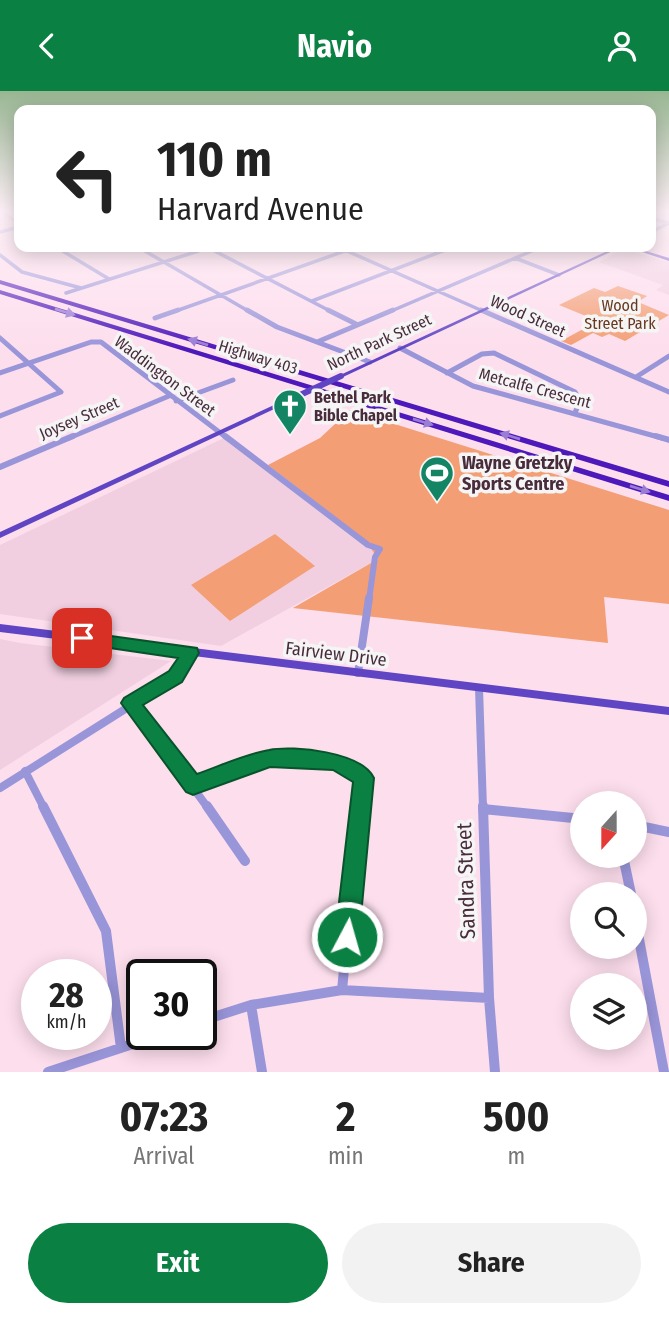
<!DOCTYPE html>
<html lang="en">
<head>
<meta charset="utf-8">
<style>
	:root { --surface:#fff; --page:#f2f2f2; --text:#222; --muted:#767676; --accent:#0b8043 }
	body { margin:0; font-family:"Fira Sans Condensed",sans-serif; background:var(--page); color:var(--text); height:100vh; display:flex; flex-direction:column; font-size:26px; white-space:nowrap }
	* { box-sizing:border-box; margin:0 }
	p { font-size:23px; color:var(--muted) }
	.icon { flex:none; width:38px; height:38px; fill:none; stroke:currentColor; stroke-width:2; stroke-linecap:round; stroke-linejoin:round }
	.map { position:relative; height:981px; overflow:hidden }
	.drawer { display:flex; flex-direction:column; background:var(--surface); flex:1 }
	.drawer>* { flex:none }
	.banner { position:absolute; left:14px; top:14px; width:642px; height:147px; border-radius:14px; box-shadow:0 4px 18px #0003; background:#fff; color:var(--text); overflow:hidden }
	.needle { width:46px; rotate:201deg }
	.controls { position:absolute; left:570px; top:700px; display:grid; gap:14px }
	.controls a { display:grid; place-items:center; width:77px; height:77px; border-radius:50%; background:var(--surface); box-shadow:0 4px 18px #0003; font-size:35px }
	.speed { position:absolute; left:21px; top:868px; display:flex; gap:14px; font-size:35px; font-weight:700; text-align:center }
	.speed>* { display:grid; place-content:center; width:91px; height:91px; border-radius:50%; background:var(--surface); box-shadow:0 4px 18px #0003; line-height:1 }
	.speed small { font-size:18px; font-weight:400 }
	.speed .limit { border:4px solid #111; border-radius:10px; background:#fff; color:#111 }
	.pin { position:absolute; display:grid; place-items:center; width:60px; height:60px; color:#fff; margin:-30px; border-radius:14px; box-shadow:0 4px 10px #0006 }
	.me { position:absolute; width:77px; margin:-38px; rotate:6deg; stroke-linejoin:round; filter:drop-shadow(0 0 5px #0008) }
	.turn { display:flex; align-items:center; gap:24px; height:147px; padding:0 28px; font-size:32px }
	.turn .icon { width:91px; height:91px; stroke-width:2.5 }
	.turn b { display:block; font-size:49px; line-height:60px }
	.eta { display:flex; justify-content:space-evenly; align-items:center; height:119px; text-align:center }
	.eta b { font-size:42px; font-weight:700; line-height:49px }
	.cta { display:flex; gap:14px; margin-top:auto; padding:14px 28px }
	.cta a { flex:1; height:80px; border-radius:42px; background:var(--accent); color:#fff; font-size:28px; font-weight:700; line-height:80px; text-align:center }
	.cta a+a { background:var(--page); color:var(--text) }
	header { display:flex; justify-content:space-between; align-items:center; height:91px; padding:0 28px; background:var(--accent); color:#fff; font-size:32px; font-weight:700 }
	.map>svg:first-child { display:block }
	.built { fill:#f1cfe0 }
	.green { fill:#f39e74 }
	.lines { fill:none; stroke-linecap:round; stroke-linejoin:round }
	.minor-far4 { stroke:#9995d9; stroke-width:3.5 }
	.minor-far3 { stroke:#9995d9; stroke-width:5 }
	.minor-far2 { stroke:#9995d9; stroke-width:6 }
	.minor-far1 { stroke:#9995d9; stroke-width:8 }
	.minor { stroke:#9995d9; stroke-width:10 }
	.major { fill:#5f45c4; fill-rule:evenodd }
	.highway { fill:#4e19bb; fill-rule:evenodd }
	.major-bridge { stroke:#5f45c4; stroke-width:6 }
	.oneway { fill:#997cd5 }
	.route { fill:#0b8043; stroke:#07532c; stroke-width:2 }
	.labels { text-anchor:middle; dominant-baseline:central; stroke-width:7; stroke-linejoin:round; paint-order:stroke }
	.far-park-label { font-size:16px; fill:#683820; stroke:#f5f5f5 }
	.far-street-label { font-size:16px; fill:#492c3c; stroke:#f5f5f5 }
	.far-poi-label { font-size:16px; font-weight:bold; fill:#492c3c; stroke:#f5f5f5; text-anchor:start }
	.poi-label { font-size:18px; font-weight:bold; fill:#492c3c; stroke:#f5f5f5; text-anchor:start }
	.street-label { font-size:18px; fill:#492c3c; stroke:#f5f5f5 }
	.near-street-label { font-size:21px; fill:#492c3c; stroke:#f5f5f5 }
</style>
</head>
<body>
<header><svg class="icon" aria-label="back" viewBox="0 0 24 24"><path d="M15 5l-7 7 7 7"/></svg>Navio<svg class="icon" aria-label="person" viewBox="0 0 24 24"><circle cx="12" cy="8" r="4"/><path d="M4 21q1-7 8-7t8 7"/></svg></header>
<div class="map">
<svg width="669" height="981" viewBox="0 0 669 981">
	<rect width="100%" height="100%" fill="#fddeed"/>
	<path class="built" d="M 624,158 L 669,171 L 669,204 L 656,199 L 663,194 L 599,171 Z
		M 228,345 L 366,450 L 378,468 L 221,555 L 0,523 L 0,454 Z
		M 0,548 L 20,552 L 171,570 L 0,679 Z"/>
	<path class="green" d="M 618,195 L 647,205 L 638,211 L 669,224 L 625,250 L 609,243 L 602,246 L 593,242 L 571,254 L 561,250 L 598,230 L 559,214 L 594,197 L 605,201 Z
		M 350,319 L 669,419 L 669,513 L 604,506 L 608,552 L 293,517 L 378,468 L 366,450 L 268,374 L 320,347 Z
		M 275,443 L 315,475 L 230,530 L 191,494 Z"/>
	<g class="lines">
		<path class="minor-far4" d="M 1,121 L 19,132
			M 651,127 L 668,132
			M 0,141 L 19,136
			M 651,141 L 669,132
			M 56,156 L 109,188
			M 138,156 L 250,221
			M 207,156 L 332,221
			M 338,156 L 485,221
			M 0,164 L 22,181 L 81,197
			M 515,167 L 559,184
			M 66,202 L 211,156
			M 312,210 L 453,156
			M 173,221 L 356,156
			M 389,221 L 541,156"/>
		<path class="minor-far3" d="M 247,219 L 277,236 L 370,271
			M 328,219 L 356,233
			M 481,219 L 669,301
			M 155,227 L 178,219
			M 0,247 L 61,301 L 0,325
			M 317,251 L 393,219
			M 400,257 L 473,295 L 662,347
			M 0,282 L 91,251 L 101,251 L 227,347
			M 447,282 L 482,263 L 494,262 L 575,301 L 580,309 L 575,322
			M 636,286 L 669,265
			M 176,310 L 233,289
			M 69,347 L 169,305"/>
		<path class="minor-far2" d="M 225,345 L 368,454 L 380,458 L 375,466 L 369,509
			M 656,345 L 669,349
			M 0,376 L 73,345"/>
		<path class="minor-far1" d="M 358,582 L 369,507
			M 479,597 L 483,717
			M 131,613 L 208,717
			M 25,680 L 44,717
			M 193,694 L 270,667 L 336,670 L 363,687 L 360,717
			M 0,697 L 176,586 L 191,562"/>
		<path class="minor" d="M 43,715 L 106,840 L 121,957
			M 207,715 L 245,770
			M 483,715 L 489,907 L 495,981
			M 483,718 L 583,728
			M 635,734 L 669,741
			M 623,765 L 631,803
			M 635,827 L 664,981
			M 342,899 L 360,715
			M 251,914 L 262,981
			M 201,930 L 251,914 L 342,899 L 489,907
			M 48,981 L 163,943"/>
		<path class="major" d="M 616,156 L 621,156 L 343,286 L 338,285 Z
			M 627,156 L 633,156 L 669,167 L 669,170 Z
			M 300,302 L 302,303 L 302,305 L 0,447 L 0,441 Z
			M 0,533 L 669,616 L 669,624 L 0,541 Z"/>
		<path class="highway" d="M 0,189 L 669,390 L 669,396 L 0,193 Z
			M 0,199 L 669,404 L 669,410 L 0,203 Z"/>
		<path class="major-bridge" d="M 300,304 L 341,285"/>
	</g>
	<defs><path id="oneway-solid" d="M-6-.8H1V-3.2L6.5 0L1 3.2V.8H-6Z" transform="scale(1.75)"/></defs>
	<g class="oneway">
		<use href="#oneway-solid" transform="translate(65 221) rotate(17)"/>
		<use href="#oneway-solid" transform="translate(198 251) rotate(-163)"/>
		<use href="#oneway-solid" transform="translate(423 331) rotate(17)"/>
		<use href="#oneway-solid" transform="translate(510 345) rotate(-163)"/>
		<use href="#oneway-solid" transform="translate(640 398) rotate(17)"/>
	</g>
	<linearGradient id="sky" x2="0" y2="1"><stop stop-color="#98b692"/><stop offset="0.47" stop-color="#fef0f7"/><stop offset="1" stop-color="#fef0f7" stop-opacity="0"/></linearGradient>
	<rect width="669" height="258" fill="url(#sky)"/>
	<path class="route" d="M 82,541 L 197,557 L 199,562 L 182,591 L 143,614 L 197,683 C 220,675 245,663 269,659 C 294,654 362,661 374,687 L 359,846 L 355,854 L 347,857 L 339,854 L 335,846 L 353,691 L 333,679 L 270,676 L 193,704 L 186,701 L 121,612 L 124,607 L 169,580 L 178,567 L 76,552 L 73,547 L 76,543 Z"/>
	<defs>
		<g id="church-pin" transform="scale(1.75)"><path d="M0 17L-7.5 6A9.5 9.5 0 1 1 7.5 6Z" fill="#148564" stroke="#f5f5f5"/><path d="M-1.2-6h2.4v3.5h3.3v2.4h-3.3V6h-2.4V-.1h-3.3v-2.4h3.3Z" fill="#fff"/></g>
		<g id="stadium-pin" transform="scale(1.75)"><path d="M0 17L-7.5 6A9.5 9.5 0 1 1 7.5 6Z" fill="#148564" stroke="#f5f5f5"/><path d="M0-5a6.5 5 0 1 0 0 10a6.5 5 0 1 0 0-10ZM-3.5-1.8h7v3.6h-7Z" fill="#fff"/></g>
	</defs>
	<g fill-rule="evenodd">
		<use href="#church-pin" x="290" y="315"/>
		<use href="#stadium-pin" x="437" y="382"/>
	</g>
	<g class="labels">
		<g class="far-park-label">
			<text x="620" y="214">Wood<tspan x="620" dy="18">Street Park</tspan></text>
		</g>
		<g class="far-street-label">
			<text transform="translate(528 225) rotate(24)">Wood Street</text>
			<text transform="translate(379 251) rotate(-25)">North Park Street</text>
			<text transform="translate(258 266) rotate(17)">Highway 403</text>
			<text transform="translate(165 285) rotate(37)">Waddington Street</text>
			<text transform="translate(535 297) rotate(15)">Metcalfe Crescent</text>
			<text transform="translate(79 327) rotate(-23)">Joysey Street</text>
		</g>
		<g class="far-poi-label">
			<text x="314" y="306">Bethel Park<tspan x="314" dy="18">Bible Chapel</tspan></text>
		</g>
		<g class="poi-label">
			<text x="462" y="372">Wayne Gretzky<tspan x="462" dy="21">Sports Centre</tspan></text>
		</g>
		<g class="street-label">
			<text transform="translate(336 563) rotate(7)">Fairview Drive</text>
		</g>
		<g class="near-street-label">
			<text transform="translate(466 790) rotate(-92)">Sandra Street</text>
		</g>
	</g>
</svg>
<div class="controls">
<a><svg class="needle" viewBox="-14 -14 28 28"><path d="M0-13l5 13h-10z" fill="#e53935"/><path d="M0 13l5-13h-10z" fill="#767676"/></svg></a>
<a><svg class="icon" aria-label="search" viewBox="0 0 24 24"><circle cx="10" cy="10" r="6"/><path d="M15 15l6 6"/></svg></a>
<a><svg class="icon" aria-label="layers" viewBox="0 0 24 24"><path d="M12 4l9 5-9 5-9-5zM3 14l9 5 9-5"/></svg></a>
</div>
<div class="speed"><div>28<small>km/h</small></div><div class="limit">30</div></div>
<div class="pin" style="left:82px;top:547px;background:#d93025"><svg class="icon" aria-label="arrive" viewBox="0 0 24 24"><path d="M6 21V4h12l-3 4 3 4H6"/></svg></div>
<svg class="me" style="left:347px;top:846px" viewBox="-20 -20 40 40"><circle r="17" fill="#0b8043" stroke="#fff" stroke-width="3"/><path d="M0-11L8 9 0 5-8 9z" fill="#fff"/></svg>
<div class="banner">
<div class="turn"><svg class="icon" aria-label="left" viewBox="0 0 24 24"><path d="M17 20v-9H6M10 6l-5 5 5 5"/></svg><div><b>110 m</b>Harvard Avenue</div></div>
</div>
</div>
<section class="drawer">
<div class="eta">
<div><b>07:23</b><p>Arrival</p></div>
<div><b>2</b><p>min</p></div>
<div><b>500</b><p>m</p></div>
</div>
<div class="cta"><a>Exit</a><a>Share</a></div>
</section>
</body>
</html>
